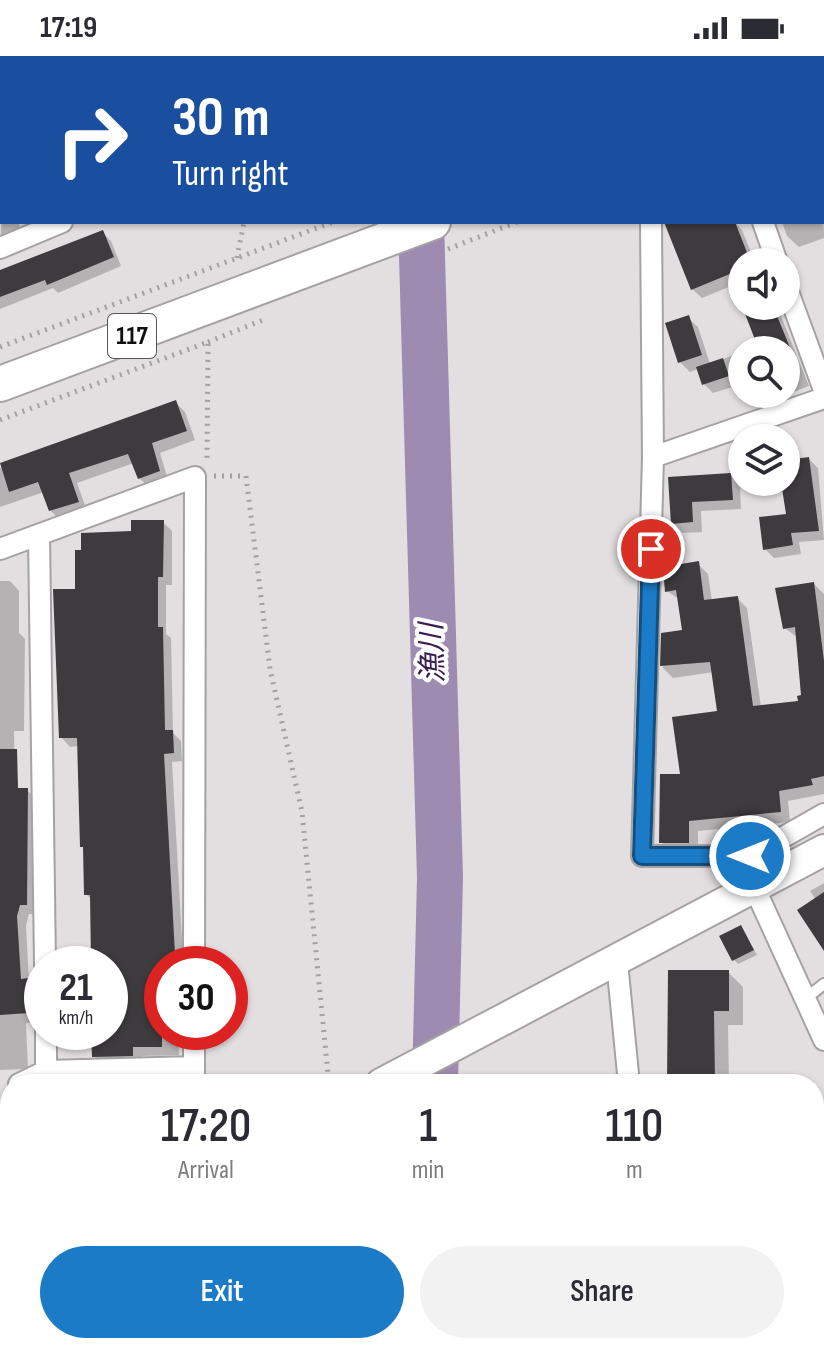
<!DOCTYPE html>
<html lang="en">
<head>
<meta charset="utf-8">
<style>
	:root { --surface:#fff; --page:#f2f2f3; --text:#2b2b33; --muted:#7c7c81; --accent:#1b7bc7 }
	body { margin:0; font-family:"Sofia Sans Condensed","Noto Sans JP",sans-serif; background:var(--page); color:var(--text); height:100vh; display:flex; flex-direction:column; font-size:30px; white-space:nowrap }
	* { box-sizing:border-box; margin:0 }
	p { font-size:26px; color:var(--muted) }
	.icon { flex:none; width:44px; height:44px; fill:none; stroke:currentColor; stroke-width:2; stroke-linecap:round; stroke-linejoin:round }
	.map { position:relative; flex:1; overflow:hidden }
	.details { position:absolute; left:0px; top:1018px; width:824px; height:280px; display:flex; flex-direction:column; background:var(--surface); border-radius:32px 32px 0 0; box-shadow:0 2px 6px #0004 }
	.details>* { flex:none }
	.guide { position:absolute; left:0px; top:0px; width:824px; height:168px; box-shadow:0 2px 6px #0004; background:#1a4fa0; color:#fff; overflow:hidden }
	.buttons { position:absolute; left:728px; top:192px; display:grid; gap:16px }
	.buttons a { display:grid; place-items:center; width:72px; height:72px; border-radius:50%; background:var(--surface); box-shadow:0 2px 6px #0004; font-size:40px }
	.speed { position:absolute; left:24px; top:890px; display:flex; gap:16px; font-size:40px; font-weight:700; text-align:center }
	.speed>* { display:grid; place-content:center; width:104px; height:104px; border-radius:50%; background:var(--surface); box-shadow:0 2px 6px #0004; line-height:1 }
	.speed small { font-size:20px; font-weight:400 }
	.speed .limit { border:12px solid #d22; background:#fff; color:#111 }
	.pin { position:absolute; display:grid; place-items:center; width:68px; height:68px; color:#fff; margin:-34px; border:4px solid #fff; border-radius:50%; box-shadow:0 2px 8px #0007 }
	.me { position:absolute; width:88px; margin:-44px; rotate:270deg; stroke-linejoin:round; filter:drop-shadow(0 0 6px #0008) }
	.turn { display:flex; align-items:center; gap:28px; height:168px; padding:0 40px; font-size:36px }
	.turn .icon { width:104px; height:104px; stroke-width:2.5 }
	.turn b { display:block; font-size:56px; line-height:68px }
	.eta { display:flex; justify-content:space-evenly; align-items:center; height:136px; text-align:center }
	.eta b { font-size:48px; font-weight:600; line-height:56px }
	.cta { display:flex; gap:16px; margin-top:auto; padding:16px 40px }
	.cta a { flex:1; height:92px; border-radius:48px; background:var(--accent); color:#fff; font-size:32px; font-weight:600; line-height:92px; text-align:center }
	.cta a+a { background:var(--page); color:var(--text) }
	.status { display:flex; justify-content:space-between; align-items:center; height:56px; padding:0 40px; background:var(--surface); direction:ltr }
	.status svg { height:22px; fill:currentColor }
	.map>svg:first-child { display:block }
	.green { fill:#e6bfbc }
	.shadow { fill:#0003 }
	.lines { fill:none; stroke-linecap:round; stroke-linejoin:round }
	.river { stroke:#9e8bb2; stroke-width:46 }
	.building { fill:#3d3b3d }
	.lane-casing { stroke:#a5a2a3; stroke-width:14 }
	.street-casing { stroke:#a5a2a3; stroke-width:24 }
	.secondary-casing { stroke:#a5a2a3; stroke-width:34 }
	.primary-casing { stroke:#a5a2a3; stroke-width:38 }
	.path { stroke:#a3a0a2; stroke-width:5; stroke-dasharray:2 6; stroke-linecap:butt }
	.lane { stroke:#fff; stroke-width:10 }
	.street { stroke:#fff; stroke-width:20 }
	.secondary { stroke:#fff; stroke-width:30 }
	.primary { stroke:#fff; stroke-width:34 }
	.route-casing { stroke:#125081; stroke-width:20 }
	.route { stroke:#1b7bc7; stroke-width:14 }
	.labels { text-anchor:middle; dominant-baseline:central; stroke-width:8; stroke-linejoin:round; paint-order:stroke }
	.shield { fill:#fff; stroke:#585758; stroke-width:2 }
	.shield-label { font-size:26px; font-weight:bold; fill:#110f10 }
	.water-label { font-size:30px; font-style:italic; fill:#391e50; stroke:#fff }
</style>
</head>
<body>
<div class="status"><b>17:19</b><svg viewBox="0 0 49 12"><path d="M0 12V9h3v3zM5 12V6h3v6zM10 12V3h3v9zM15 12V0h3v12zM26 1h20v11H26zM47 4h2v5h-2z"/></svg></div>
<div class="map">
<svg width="824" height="1298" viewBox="0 0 824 1298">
	<rect width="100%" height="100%" fill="#e3dfe1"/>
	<path class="green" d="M 225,1288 L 393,1288 L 393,1298 L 225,1298 Z"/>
	<path class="shadow" d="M 0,0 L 78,0 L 78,2 L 2,2 L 0,16 Z
		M 673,0 L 757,0 L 752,2 Z
		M 0,39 L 2,58 L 0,91 Z
		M 822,90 L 824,182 L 799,191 L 787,180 L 782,166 L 822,166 Z
		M 2,151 L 2,166 L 18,166 L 22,175 L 0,196 Z
		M 666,166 L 735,166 L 742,174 L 755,206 L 742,206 L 742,245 L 736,228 L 702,242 L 692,233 Z
		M 102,176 L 111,185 L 121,210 L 58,237 L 53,232 L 0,253 L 0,217 Z
		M 744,250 L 777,250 L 809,330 L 783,340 L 781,338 L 786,338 L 786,294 L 747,294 L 759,290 Z
		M 688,262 L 698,271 L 710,308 L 742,296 L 742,328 L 713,337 L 704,328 L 698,313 L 690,316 L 680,306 Z
		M 176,347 L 185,356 L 195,384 L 160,397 L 168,424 L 149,431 L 139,422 L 134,407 L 77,427 L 87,455 L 60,464 L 50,454 L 44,436 L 0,451 L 0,412 Z
		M 809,403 L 818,412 L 824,484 L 799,486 L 801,498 L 774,502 L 765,493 L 788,459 L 783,426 L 786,426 L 786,406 Z
		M 730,419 L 740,429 L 741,453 L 701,455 L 702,476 L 683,477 L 673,467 L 670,423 Z
		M 163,466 L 172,475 L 172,529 L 166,529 L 166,578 L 171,582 L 173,677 L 181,685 L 182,705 L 172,706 L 183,901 L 183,908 L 162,908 L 162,976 L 178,976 L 179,999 L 141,1000 L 141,1008 L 103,1009 L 94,1000 L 93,984 L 73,984 L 65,976 L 110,976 L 110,908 L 92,908 L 92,844 L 86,838 L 80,690 L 70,691 L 61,681 L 77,535 L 133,477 Z
		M 698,508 L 708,518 L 712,545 L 737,542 L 747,552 L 761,651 L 800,646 L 803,641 L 798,582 L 785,572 L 814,528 L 824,538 L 824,738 L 788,745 L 790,766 L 698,775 L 698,796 L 671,796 L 661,786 L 683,720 L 719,657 L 714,616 L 673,622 L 663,612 L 663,579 L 684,576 L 680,544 L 667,535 Z
		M 0,525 L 10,525 L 19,535 L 19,577 L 25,583 L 24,675 L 14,675 L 15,733 L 27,734 L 37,744 L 36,858 L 29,858 L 26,870 L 29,926 L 37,934 L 38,966 L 26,967 L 28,1013 L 0,1014 Z
		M 824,827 L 824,890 L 816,844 L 810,835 Z
		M 741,872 L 757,899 L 738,908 L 734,904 Z
		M 728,916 L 743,931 L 743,969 L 728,969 L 729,1028 L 669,1028 Z
		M 10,1071 L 10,1190 L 0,1195 L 0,1076 Z
		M 824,1174 L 824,1279 L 814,1283 L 814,1178 Z
		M 10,1255 L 10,1288 L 161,1288 L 140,1298 L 0,1298 L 0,1259 Z
		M 768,1288 L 799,1288 L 777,1296 Z"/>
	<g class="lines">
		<path class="river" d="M 417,0 L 417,2
			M 421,166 L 440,821 L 435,1028
			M 430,1298 L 430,1288"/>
	</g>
	<path class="building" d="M 664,166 L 735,166 L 750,204 L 742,206 L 742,213 L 691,234 Z
		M 103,174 L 114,201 L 47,229 L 45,224 L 0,241 L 0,214 Z
		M 742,250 L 773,250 L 791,294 L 759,294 Z
		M 689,259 L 702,299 L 678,307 L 665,267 Z
		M 723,302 L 729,320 L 702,329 L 696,311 Z
		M 176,344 L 187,375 L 152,387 L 160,415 L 138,423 L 128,398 L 69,417 L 79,446 L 49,455 L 38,426 L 9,436 L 0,407 Z
		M 809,401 L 819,475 L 791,477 L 793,489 L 763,494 L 759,461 L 786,458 L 781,426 L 786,426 L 786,404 Z
		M 731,417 L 733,444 L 692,446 L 693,466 L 671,468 L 668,421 Z
		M 131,464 L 164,464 L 163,521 L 158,521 L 158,571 L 163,571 L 165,674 L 173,674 L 174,697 L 164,698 L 175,898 L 172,908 L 162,908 L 162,991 L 133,991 L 133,1000 L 92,1001 L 91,976 L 110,976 L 110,908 L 91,908 L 90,839 L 84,839 L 83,791 L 80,791 L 77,682 L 59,682 L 53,533 L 75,533 L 75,494 L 81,494 L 81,477 L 131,475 Z
		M 699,505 L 704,544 L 738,540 L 753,650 L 798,645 L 797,640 L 801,639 L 795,571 L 783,573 L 775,532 L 814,526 L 824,605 L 824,720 L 811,723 L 813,729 L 779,735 L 781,756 L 689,765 L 689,787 L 659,787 L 660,718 L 680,718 L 672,661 L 717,655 L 710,606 L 660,610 L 661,577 L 682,574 L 676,534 L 665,536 L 663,511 Z
		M 0,693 L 17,693 L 18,732 L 28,732 L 27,849 L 20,849 L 17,860 L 21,923 L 28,922 L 29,957 L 0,959 Z
		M 824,836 L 824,895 L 797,854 Z
		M 741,869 L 754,894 L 732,905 L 719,880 Z
		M 668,914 L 729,914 L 729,955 L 714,955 L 715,1028 L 667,1028 Z"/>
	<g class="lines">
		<g class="lane-casing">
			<path id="lane" d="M 805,943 L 824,928
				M 599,1298 L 599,1288"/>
		</g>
		<g class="street-casing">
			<path id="street" d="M 84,0 L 84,2
				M 640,0 L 640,2
				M 651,166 L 653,401 L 642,800 L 750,800 L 824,758
				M 763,166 L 777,206
				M 0,192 L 62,166
				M 786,230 L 824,334
				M 653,401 L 824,342
				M 39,479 L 45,908
				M 0,493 L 195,421 L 194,908
				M 755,833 L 824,984
				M 617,906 L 629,1028
				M 46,1015 L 194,1011
				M 19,1028 L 46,1015 L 46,976
				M 194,1028 L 194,976
				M 190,1298 L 200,1293
				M 642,1298 L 643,1288"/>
		</g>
		<g class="secondary-casing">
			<path id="secondary" d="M 381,1028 L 824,794
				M 0,1218 L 10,1213"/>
		</g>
		<g class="primary-casing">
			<path id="primary" d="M 822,13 L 824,12
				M 0,328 L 433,166"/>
		</g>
		<path class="path" d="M 256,2 L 256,0
			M 448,193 L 517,166
			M 237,202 L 244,166
			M 208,286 L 263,264
			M 0,291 L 333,166
			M 0,364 L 208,286 L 207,403
			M 214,420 L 246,420 L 270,613 L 302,756 L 329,1028
			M 333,1288 L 334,1298"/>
		<use href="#lane" class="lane"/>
		<use href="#street" class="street"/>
		<use href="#secondary" class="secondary"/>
		<use href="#primary" class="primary"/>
	</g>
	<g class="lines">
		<g class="route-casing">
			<path id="route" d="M 651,493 L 642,800 L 750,800"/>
		</g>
		<use href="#route" class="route"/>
	</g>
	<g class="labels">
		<rect class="shield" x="108" y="258" width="48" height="44" rx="6"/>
		<g class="shield-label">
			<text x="132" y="280">117</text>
		</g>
		<g class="water-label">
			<text transform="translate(433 597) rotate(-92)">漁川</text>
		</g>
	</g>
</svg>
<div class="buttons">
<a><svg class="icon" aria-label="sound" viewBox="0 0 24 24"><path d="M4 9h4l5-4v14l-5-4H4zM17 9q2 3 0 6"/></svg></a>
<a><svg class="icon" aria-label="search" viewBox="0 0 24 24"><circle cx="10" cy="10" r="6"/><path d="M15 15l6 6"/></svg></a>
<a><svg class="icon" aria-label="layers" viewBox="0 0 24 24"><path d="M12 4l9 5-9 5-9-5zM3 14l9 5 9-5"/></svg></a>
</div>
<div class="speed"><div>21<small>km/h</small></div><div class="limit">30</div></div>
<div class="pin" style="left:651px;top:493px;background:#d93025"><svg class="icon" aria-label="arrive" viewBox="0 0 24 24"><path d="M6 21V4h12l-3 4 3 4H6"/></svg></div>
<svg class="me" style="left:750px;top:800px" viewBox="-20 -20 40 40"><circle r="17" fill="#1b7bc7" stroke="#fff" stroke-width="3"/><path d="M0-11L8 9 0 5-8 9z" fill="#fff"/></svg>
<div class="guide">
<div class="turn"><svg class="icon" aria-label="right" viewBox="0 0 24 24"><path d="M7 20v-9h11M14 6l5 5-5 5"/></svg><div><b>30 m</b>Turn right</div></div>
</div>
<section class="details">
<div class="eta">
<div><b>17:20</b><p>Arrival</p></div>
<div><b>1</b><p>min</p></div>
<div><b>110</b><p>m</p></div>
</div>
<div class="cta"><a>Exit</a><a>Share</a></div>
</section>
</div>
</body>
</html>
